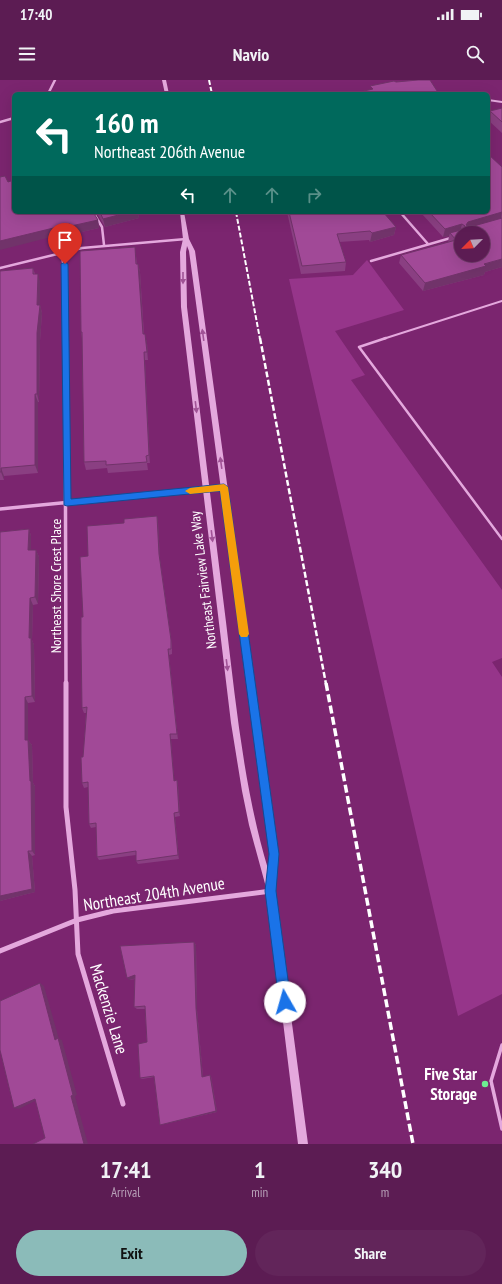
<!DOCTYPE html>
<html lang="en">
<head>
<meta charset="utf-8">
<style>
	:root { --surface:#5c1c53; --page:#62255a; --text:#f1f3f6; --muted:#b8a1b8; --line:#713a6a; --accent:#8bbbb9 }
	body { margin:0; font-family:"PT Sans Narrow",sans-serif; background:var(--page); color:var(--text); height:100vh; display:flex; flex-direction:column; font-size:15px; white-space:nowrap }
	* { box-sizing:border-box; margin:0 }
	p { font-size:13px; color:var(--muted) }
	.icon { flex:none; width:22px; height:22px; fill:none; stroke:currentColor; stroke-width:2; stroke-linecap:round; stroke-linejoin:round }
	.map { position:relative; height:1064px; overflow:hidden }
	.details { display:flex; flex-direction:column; background:var(--surface); flex:1 }
	.details>* { flex:none }
	.guide { position:absolute; left:12px; top:12px; width:478px; height:122px; border-radius:6px; box-shadow:0 4px 16px #0002,0 0 0 1px var(--line); background:#00695c; color:#fff; overflow:hidden }
	.needle { width:26px; rotate:246deg }
	.controls { position:absolute; left:454px; top:146px; display:grid; gap:8px }
	.controls a { display:grid; place-items:center; width:36px; height:36px; border-radius:50%; background:var(--surface); box-shadow:0 4px 16px #0002,0 0 0 1px var(--line); font-size:20px }
	.pin { position:absolute; display:grid; place-items:center; width:34px; height:34px; color:#fff; margin:-41px -17px; border-radius:50% 50% 50% 0; rotate:-45deg; box-shadow:0 0 4px #0007 }
	.pin .icon { rotate:45deg }
	.me { position:absolute; width:44px; margin:-22px; rotate:353deg; stroke-linejoin:round; filter:drop-shadow(0 0 3px #0008) }
	.turn { display:flex; align-items:center; gap:14px; height:84px; padding:0 16px; font-size:18px }
	.turn .icon { width:52px; height:52px; stroke-width:2.5 }
	.turn b { display:block; font-size:28px; line-height:34px }
	.lanes { display:flex; align-items:center; height:38px; padding:0 16px; background:#0003; justify-content:center; gap:20px; direction:ltr }
	.lanes .off { opacity:.35 }
	.eta { display:flex; justify-content:space-evenly; align-items:center; height:68px; text-align:center }
	.eta b { font-size:24px; font-weight:800; line-height:28px }
	.cta { display:flex; gap:8px; margin-top:auto; padding:8px 16px }
	.cta a { flex:1; height:46px; border-radius:24px; background:var(--accent); color:#111; font-size:16px; font-weight:800; line-height:46px; text-align:center }
	.cta a+a { background:var(--page); color:var(--text) }
	.status { display:flex; justify-content:space-between; align-items:center; height:28px; padding:0 20px; background:var(--surface); direction:ltr }
	.status svg { height:11px; fill:currentColor }
	header { display:flex; justify-content:space-between; align-items:center; height:52px; padding:0 16px; background:var(--surface); font-size:18px; font-weight:800 }
	.map>svg:first-child { display:block }
	.green { fill:#96358a }
	.lines { fill:none; stroke-linecap:round; stroke-linejoin:round }
	.service-far2 { stroke:#e4a8dd; stroke-width:2 }
	.service-far1 { stroke:#e4a8dd; stroke-width:2.5 }
	.service { stroke:#e4a8dd; stroke-width:3.5 }
	.minor-far2 { stroke:#e4a8dd; stroke-width:2.5 }
	.minor-far1 { stroke:#e4a8dd; stroke-width:3.5 }
	.minor { stroke:#e4a8dd; stroke-width:5 }
	.tertiary { fill:#e4a8dd; fill-rule:evenodd }
	.rail-far2 { stroke:#fff; stroke-width:2; stroke-dasharray:5 2; stroke-linecap:butt }
	.rail-far1 { stroke:#fff; stroke-width:2.5; stroke-dasharray:6 2.5; stroke-linecap:butt }
	.rail { stroke:#fff; stroke-width:3.5; stroke-dasharray:8 3.5; stroke-linecap:butt }
	.wall { fill:#8a3f82 }
	.shaded-wall { fill:#71336a }
	.building { fill:#a14997; stroke:#71336a; fill-rule:evenodd }
	.oneway { fill:#a05396 }
	.route { fill:#1a73e8; stroke:#114b97 }
	.slow { fill:#f59e0b }
	.poi-dot { fill:#6dee92; stroke:#7b256f; stroke-width:1.5 }
	.labels { text-anchor:middle; dominant-baseline:central; stroke-width:4; stroke-linejoin:round; paint-order:stroke }
	.street-label { font-size:14px; fill:#fff; stroke:#7b256f }
	.near-street-label { font-size:17px; fill:#fff; stroke:#7b256f }
	.near-poi-label { font-size:17px; font-weight:bold; fill:#fff; stroke:#7b256f; text-anchor:end }
</style>
</head>
<body>
<div class="status"><b>17:40</b><svg viewBox="0 0 49 12"><path d="M0 12V9h3v3zM5 12V6h3v6zM10 12V3h3v9zM15 12V0h3v12zM26 1h20v11H26zM47 4h2v5h-2z"/></svg></div>
<header><svg class="icon" aria-label="menu" viewBox="0 0 24 24"><path d="M4 6h16M4 12h16M4 18h16"/></svg>Navio<svg class="icon" aria-label="search" viewBox="0 0 24 24"><circle cx="10" cy="10" r="6"/><path d="M15 15l6 6"/></svg></header>
<div class="map">
<svg width="502" height="1064" viewBox="0 0 502 1064">
	<rect width="100%" height="100%" fill="#7b256f"/>
	<path class="green" d="M 367,180 L 404,230 L 335,251 L 365,295 L 351,300 L 502,510 L 502,578 L 492,582 L 502,597 L 502,914 L 458,936 L 289,199 L 353,195 Z"/>
	<g class="lines">
		<path class="service-far2" d="M 488,20 L 502,22
			M 383,259 L 502,221"/>
		<path class="service-far1" d="M 386,258 L 359,267 L 502,459"/>
		<path class="service" d="M 502,965 L 491,1001 L 502,1049"/>
		<path class="minor-far2" d="M 48,14 L 55,0
			M 0,42 L 14,38
			M 93,132 L 102,147 L 104,165
			M 400,132 L 428,164
			M 61,172 L 65,192 L 65,259
			M 371,181 L 461,155
			M 0,188 L 82,168 L 186,159"/>
		<path class="minor-far1" d="M 65,258 L 66,604
			M 0,429 L 224,407"/>
		<path class="minor" d="M 66,603 L 66,727 L 75,810 L 78,874 L 123,1024
			M 0,871 L 77,840 L 113,831 L 271,811"/>
		<path class="tertiary" d="M 162,0 L 166,0 L 169,14 L 165,14 Z
			M 180,132 L 184,132 L 189,159 L 195,171 L 278,774 L 274,808 L 308,1064 L 298,1064 L 267,811 L 249,745 L 242,711 L 231,643 L 181,227 L 180,172 L 183,159 ZM 187,166 L 189,171 L 270,774 L 268,789 C 244,709 236,625 226,542 C 213,437 200,332 187,227 L 186,172 Z"/>
		<path class="rail-far2" d="M 209,0 L 212,14
			M 236,132 L 260,259"/>
		<path class="rail-far1" d="M 260,258 L 326,604"/>
		<path class="rail" d="M 326,603 L 413,1064"/>
	</g>
	<path class="wall" d="M 502,28 L 502,53 L 488,40 L 490,31 Z
		M 502,87 L 502,187 L 485,192 L 484,195 L 423,211 L 399,183 L 401,175 L 448,162 L 449,156 L 443,157 L 422,134 L 422,132 L 488,132 Z
		M 8,102 L 98,140 L 99,148 L 73,154 L 71,152 Z
		M 96,132 L 145,132 L 145,133 L 138,134 L 139,138 L 105,147 Z
		M 287,132 L 383,132 L 396,147 L 394,155 L 370,162 L 369,160 L 339,162 L 346,182 L 345,191 L 301,194 Z
		M 136,176 L 137,184 L 138,184 L 140,192 L 144,254 L 147,262 L 148,280 L 145,280 L 150,383 L 147,383 L 148,390 L 108,393 L 107,388 L 86,390 L 84,382 L 82,259 L 81,252 Z
		M 33,188 L 35,194 L 40,202 L 40,225 L 42,233 L 40,261 L 39,322 L 38,322 L 38,393 L 4,396 L 4,400 L 0,400 L 0,191 Z
		M 157,436 L 158,442 L 160,480 L 172,566 L 172,574 L 169,575 L 178,659 L 171,659 L 174,701 L 177,700 L 178,705 L 180,736 L 175,737 L 179,779 L 138,784 L 136,781 L 136,775 L 99,780 L 97,777 L 96,747 L 91,748 L 89,744 L 88,707 L 84,708 L 82,703 L 86,633 L 84,633 L 82,628 L 83,537 L 88,476 L 124,443 Z
		M 29,449 L 31,456 L 31,470 L 36,470 L 39,477 L 38,524 L 33,525 L 32,560 L 34,565 L 35,622 L 28,623 L 28,660 L 32,665 L 33,703 L 35,706 L 35,775 L 32,776 L 35,812 L 0,821 L 0,452 Z
		M 194,862 L 196,865 L 197,930 L 203,997 L 211,996 L 217,1032 L 160,1045 L 154,997 L 142,999 L 140,998 L 147,962 L 145,929 L 137,929 L 134,927 L 135,899 L 129,900 Z"/>
	<path class="shaded-wall" d="M 130,132 L 145,132 L 145,133 L 138,134 L 139,138 L 105,147 L 103,139 Z
		M 502,132 L 501,140 L 466,150 L 466,145 L 468,142 Z
		M 98,140 L 99,148 L 73,154 L 71,146 Z
		M 70,144 L 71,152 L 0,170 L 0,161 Z
		M 462,144 L 460,152 L 450,153 L 449,156 L 443,157 L 445,149 Z
		M 396,147 L 394,155 L 370,162 L 372,153 Z
		M 502,179 L 502,187 L 485,192 L 484,195 L 423,211 L 425,203 Z
		M 138,184 L 140,192 L 144,263 L 143,254 Z
		M 38,194 L 40,202 L 40,225 L 42,233 L 40,261 L 39,322 L 37,314 L 37,225 Z
		M 145,254 L 147,262 L 148,280 L 147,272 Z
		M 144,272 L 145,280 L 150,383 L 149,375 Z
		M 35,314 L 38,322 L 38,393 L 35,385 Z
		M 1,388 L 4,396 L 4,400 L 1,392 Z
		M 157,436 L 158,442 L 160,480 L 172,574 L 159,474 Z
		M 29,449 L 31,456 L 31,478 L 28,470 Z
		M 36,470 L 39,477 L 38,524 L 35,517 Z
		M 30,518 L 33,525 L 32,560 L 34,565 L 35,622 L 32,616 L 29,558 Z
		M 168,569 L 169,575 L 178,659 L 177,654 Z
		M 25,617 L 28,623 L 28,666 L 25,660 Z
		M 170,654 L 171,659 L 175,705 L 174,701 Z
		M 28,660 L 32,665 L 33,703 L 35,706 L 35,775 L 32,771 Z
		M 177,700 L 178,705 L 180,736 L 179,732 Z
		M 174,733 L 175,737 L 179,779 L 178,775 Z
		M 28,771 L 32,776 L 35,812 L 0,821 L 0,816 Z
		M 194,862 L 196,865 L 197,930 L 203,998 L 202,997 L 196,928 Z
		M 135,895 L 137,898 L 129,900 L 127,898 Z
		M 40,903 L 44,906 L 59,959 L 62,960 L 77,1015 L 75,1016 L 88,1064 L 84,1064 Z
		M 210,995 L 211,996 L 217,1032 L 160,1045 Z
		M 35,1019 L 39,1019 L 19,1029 L 14,1028 Z"/>
	<path class="building" d="M 418,0 L 430,0 L 439,14 L 350,14 L 373,9 L 370,6 L 394,1 L 396,2 Z
		M 502,28 L 502,42 L 490,31 Z
		M 488,74 L 502,87 L 502,132 L 468,142 L 466,145 L 470,147 L 502,138 L 502,179 L 484,184 L 486,186 L 425,203 L 401,175 L 456,160 L 450,153 L 464,149 L 465,146 L 462,144 L 445,149 L 429,132 L 488,132 ZM 461,153 L 483,153 L 483,175 L 461,175 Z
		M 5,96 L 8,102 L 14,100 L 14,132 L 93,132 L 98,140 L 71,146 L 70,144 L 0,161 L 0,97 Z
		M 100,132 L 130,132 L 103,139 Z
		M 289,132 L 383,132 L 396,147 L 372,153 L 370,151 L 337,154 L 346,182 L 302,186 Z
		M 135,167 L 136,184 L 138,184 L 143,254 L 145,254 L 147,272 L 144,272 L 149,375 L 146,376 L 147,382 L 106,385 L 106,381 L 84,382 L 82,252 L 81,252 L 80,171 Z
		M 33,188 L 33,194 L 38,194 L 37,225 L 40,225 L 37,253 L 37,314 L 35,314 L 35,385 L 1,388 L 1,392 L 0,392 L 0,191 Z
		M 157,436 L 159,474 L 171,560 L 171,569 L 168,569 L 177,654 L 170,654 L 174,701 L 177,700 L 179,732 L 174,733 L 178,775 L 136,781 L 136,771 L 97,777 L 96,743 L 89,744 L 88,702 L 82,703 L 81,677 L 83,677 L 87,627 L 82,628 L 81,559 L 81,537 L 83,537 L 80,477 L 88,476 L 87,446 L 124,443 L 124,439 Z
		M 29,449 L 28,470 L 36,470 L 35,517 L 30,518 L 29,558 L 31,558 L 32,616 L 25,617 L 25,660 L 28,660 L 30,701 L 31,701 L 32,771 L 28,771 L 32,809 L 0,816 L 0,452 Z
		M 194,862 L 196,928 L 202,997 L 210,995 L 216,1031 L 160,1045 L 154,996 L 140,998 L 138,964 L 147,962 L 145,926 L 134,927 L 135,895 L 127,898 L 120,866 Z
		M 40,903 L 55,960 L 58,958 L 73,1015 L 71,1016 L 84,1064 L 33,1064 L 45,1058 L 35,1019 L 14,1028 L 0,970 L 0,921 Z"/>
	<defs><path id="oneway-solid" d="M-6-.8H1V-3.2L6.5 0L1 3.2V.8H-6Z"/></defs>
	<g class="oneway">
		<use href="#oneway-solid" transform="translate(183 198) rotate(90)"/>
		<use href="#oneway-solid" transform="translate(203 255) rotate(-98)"/>
		<use href="#oneway-solid" transform="translate(196 327) rotate(83)"/>
		<use href="#oneway-solid" transform="translate(221 383) rotate(-98)"/>
		<use href="#oneway-solid" transform="translate(212 456) rotate(83)"/>
		<use href="#oneway-solid" transform="translate(227 585) rotate(83)"/>
	</g>
	<path class="route" d="M 65,182 L 68,184 L 71,419 L 224,404 L 228,407 L 279,774 L 276,811 L 291,922 L 289,926 L 285,927 L 281,926 L 279,922 L 265,811 L 269,774 L 220,411 L 67,426 L 64,425 L 61,184 Z"/>
	<path class="slow" d="M 224,404 L 228,407 L 249,554 L 247,557 L 241,557 L 239,554 L 220,411 L 190,414 L 185,411 L 190,408 Z"/>
	<circle class="poi-dot" cx="485" cy="1004" r="4"/>
	<g class="labels">
		<g class="street-label">
			<text transform="translate(203 500) rotate(-97)">Northeast Fairview Lake Way</text>
			<text transform="translate(56 506) rotate(-90)">Northeast Shore Crest Place</text>
		</g>
		<g class="near-street-label">
			<text transform="translate(154 814) rotate(-9)">Northeast 204th Avenue</text>
			<text transform="translate(109 929) rotate(73)">Mackenzie Lane</text>
		</g>
		<g class="near-poi-label">
			<text x="477" y="994">Five Star<tspan x="477" dy="20">Storage</tspan></text>
		</g>
	</g>
</svg>
<div class="controls">
<a><svg class="needle" viewBox="-14 -14 28 28"><path d="M0-13l5 13h-10z" fill="#e53935"/><path d="M0 13l5-13h-10z" fill="#b8a1b8"/></svg></a>
</div>
<div class="pin" style="left:65px;top:184px;background:#d93025"><svg class="icon" aria-label="arrive" viewBox="0 0 24 24"><path d="M6 21V4h12l-3 4 3 4H6"/></svg></div>
<svg class="me" style="left:285px;top:922px" viewBox="-20 -20 40 40"><circle r="19" fill="#fff"/><path d="M0-13L10 11 0 6-10 11z" fill="#1a73e8"/></svg>
<div class="guide">
<div class="turn"><svg class="icon" aria-label="left" viewBox="0 0 24 24"><path d="M17 20v-9H6M10 6l-5 5 5 5"/></svg><div><b>160 m</b>Northeast 206th Avenue</div></div>
<div class="lanes"><svg class="icon" aria-label="left" viewBox="0 0 24 24"><path d="M17 20v-9H6M10 6l-5 5 5 5"/></svg><svg class="icon off" aria-label="ahead" viewBox="0 0 24 24"><path d="M12 20V5M6 11l6-6 6 6"/></svg><svg class="icon off" aria-label="ahead" viewBox="0 0 24 24"><path d="M12 20V5M6 11l6-6 6 6"/></svg><svg class="icon off" aria-label="right" viewBox="0 0 24 24"><path d="M7 20v-9h11M14 6l5 5-5 5"/></svg></div>
</div>
</div>
<section class="details">
<div class="eta">
<div><b>17:41</b><p>Arrival</p></div>
<div><b>1</b><p>min</p></div>
<div><b>340</b><p>m</p></div>
</div>
<div class="cta"><a>Exit</a><a>Share</a></div>
</section>
</body>
</html>
